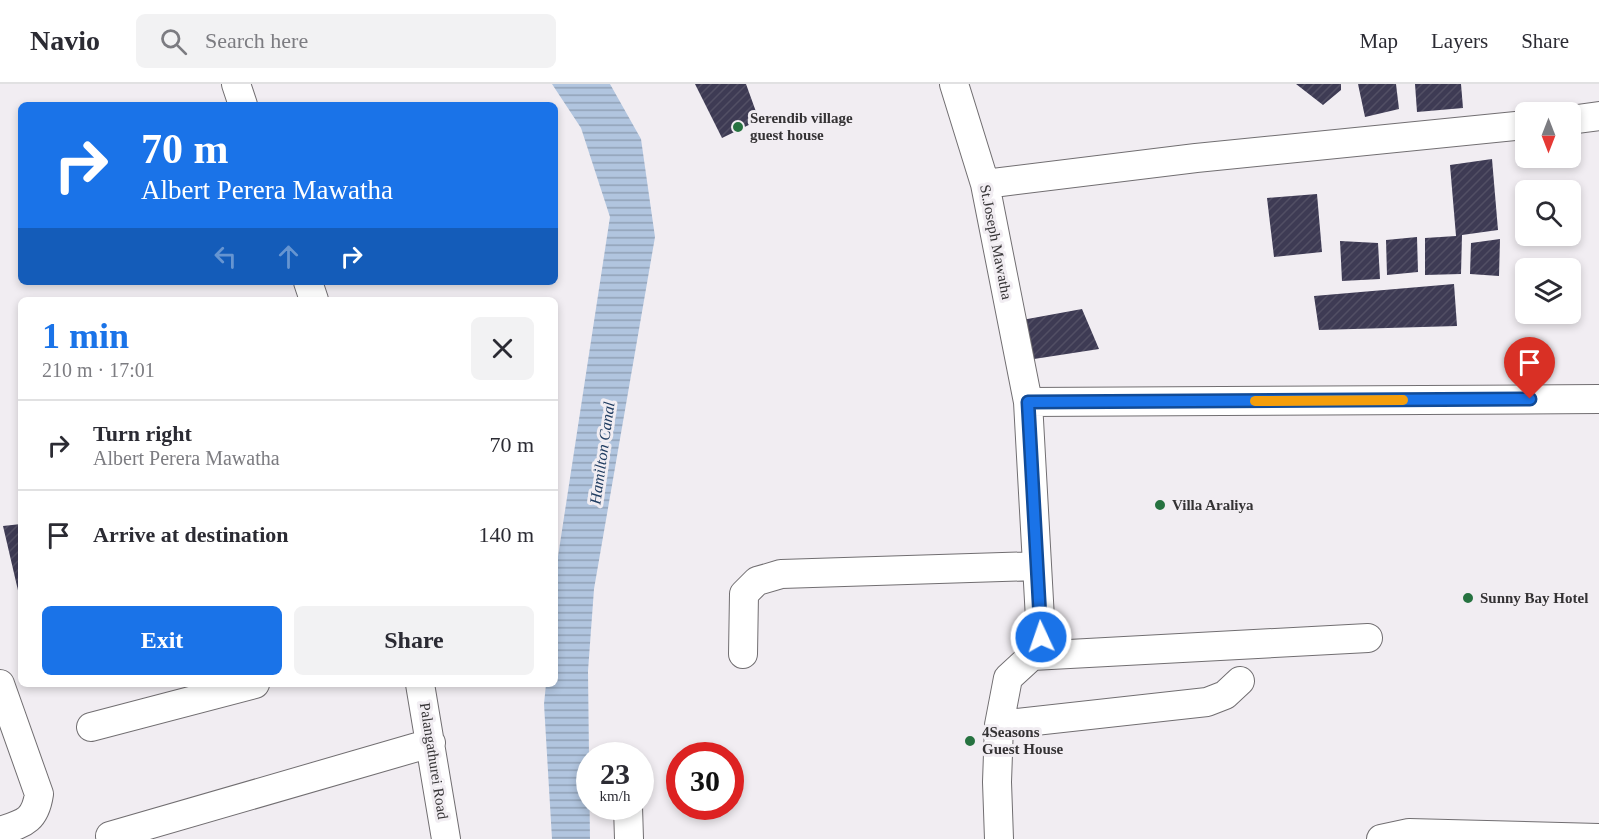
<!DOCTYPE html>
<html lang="en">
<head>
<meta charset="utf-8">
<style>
	:root { --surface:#fff; --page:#f2f2f3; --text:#2b2b33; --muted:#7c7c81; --line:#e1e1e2; --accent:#1a73e8 }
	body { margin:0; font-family:Georgia,serif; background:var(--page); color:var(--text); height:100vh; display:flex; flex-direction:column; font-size:22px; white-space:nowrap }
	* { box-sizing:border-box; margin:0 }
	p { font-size:20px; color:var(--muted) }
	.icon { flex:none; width:33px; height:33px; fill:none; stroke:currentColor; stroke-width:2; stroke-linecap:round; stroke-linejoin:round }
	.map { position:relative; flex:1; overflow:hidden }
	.side { position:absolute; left:18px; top:213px; width:540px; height:390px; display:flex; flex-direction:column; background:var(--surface); border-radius:9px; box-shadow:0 3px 9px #0003 }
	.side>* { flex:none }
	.guide { position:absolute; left:18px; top:18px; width:540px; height:183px; border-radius:9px; box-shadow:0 3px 9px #0003; background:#1a73e8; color:#fff; overflow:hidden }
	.needle { width:39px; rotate:180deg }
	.fabs { position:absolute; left:1515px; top:18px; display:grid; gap:12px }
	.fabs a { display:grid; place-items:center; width:66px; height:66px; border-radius:9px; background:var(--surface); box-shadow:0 3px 9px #0003; font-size:30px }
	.speed { position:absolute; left:576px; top:658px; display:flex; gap:12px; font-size:30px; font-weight:700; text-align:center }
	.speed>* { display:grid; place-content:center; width:78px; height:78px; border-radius:50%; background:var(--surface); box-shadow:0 3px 9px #0003; line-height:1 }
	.speed small { font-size:15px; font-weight:400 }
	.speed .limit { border:9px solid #d22; background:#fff; color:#111 }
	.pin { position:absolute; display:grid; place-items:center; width:51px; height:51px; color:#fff; margin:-62px -26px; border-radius:50% 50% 50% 0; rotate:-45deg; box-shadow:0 0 6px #0007 }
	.pin .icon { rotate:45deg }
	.me { position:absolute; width:66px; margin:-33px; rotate:357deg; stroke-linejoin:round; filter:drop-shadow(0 0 4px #0008) }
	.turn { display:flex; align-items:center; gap:21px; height:126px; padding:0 24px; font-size:27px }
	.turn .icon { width:78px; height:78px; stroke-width:2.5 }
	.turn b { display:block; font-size:42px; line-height:51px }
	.lanes { display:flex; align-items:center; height:57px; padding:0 24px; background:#0003; justify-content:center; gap:30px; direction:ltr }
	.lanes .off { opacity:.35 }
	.round { display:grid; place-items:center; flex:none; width:63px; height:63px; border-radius:9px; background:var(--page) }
	.summary { display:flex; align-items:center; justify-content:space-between; height:102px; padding:0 24px }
	h1 { font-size:36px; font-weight:700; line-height:45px; color:var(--accent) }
	.button { display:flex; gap:12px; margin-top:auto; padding:12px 24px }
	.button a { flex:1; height:69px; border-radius:9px; background:var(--accent); color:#fff; font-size:24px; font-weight:700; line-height:69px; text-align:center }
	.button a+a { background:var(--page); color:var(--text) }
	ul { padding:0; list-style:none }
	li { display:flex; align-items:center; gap:18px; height:90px; padding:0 24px; border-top:2px solid var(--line) }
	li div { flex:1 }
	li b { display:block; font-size:22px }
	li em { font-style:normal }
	header { display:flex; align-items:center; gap:36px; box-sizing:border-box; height:84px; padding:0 30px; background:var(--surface); border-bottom:2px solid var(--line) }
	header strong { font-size:28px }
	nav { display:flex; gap:33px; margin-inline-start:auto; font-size:21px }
	.search { width:420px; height:54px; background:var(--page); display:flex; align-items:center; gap:15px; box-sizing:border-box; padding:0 21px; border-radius:9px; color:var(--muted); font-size:22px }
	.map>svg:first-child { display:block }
	.water { fill:url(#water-rules) }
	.building { fill:url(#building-hatch) }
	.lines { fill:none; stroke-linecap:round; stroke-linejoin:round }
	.minor-casing { stroke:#716e71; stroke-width:30 }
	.minor { stroke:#fff; stroke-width:28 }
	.route-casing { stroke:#114b97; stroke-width:15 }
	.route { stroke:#1a73e8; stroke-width:10 }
	.slow { stroke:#f59e0b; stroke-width:10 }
	.poi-dot { fill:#267240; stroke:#f1edf2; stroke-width:2 }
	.labels { text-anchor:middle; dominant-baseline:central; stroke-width:6; stroke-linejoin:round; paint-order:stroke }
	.poi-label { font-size:15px; font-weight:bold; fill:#343234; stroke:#f1edf2; text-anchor:start }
	.street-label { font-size:15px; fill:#343234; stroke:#f1edf2 }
	.water-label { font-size:16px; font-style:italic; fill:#203d61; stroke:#f1edf2 }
</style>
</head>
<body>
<header>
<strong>Navio</strong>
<div class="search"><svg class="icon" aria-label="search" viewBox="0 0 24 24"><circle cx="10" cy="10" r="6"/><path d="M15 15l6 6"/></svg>Search here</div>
<nav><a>Map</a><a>Layers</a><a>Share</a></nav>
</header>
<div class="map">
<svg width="1599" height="755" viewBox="0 0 1599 755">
	<defs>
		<pattern id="water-rules" width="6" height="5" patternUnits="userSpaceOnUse" patternTransform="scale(1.5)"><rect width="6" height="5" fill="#b1c5df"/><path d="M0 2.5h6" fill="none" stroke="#91a1b6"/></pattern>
		<pattern id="building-hatch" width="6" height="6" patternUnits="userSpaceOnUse" patternTransform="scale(1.5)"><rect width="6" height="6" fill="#3e3b54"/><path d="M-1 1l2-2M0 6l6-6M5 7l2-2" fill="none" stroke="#524f64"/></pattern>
	</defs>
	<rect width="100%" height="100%" fill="#f1edf2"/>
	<path class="water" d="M 552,0 L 610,0 L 641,55 L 655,153 L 594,505 L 588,587 L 590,755 L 552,755 L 544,620 L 546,600 L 555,600 L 555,492 L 610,133 L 581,44 Z"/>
	<path class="building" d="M 695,0 L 746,0 L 759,36 L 722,54 Z
		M 1296,0 L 1341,0 L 1341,6 L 1323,21 Z
		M 1358,0 L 1396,0 L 1399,25 L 1365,33 Z
		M 1415,0 L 1461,0 L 1463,24 L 1417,28 Z
		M 1492,75 L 1498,146 L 1462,151 L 1461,190 L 1425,191 L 1425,154 L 1456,152 L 1450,81 Z
		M 1317,110 L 1322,168 L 1274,173 L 1267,114 Z
		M 1417,153 L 1418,188 L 1387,191 L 1386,156 Z
		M 1500,155 L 1499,192 L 1470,190 L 1471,159 Z
		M 1340,157 L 1378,159 L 1380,195 L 1342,197 Z
		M 1454,200 L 1457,242 L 1319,246 L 1314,212 Z
		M 1082,225 L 1099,265 L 1034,275 L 1022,236 Z
		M 21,440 L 21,515 L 20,515 L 3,442 Z"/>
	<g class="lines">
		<g class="minor-casing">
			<path id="minor" d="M 236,0 L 243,21
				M 954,0 L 985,100 L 1028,318 L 1041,553 L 1032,572 L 1008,594 L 999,641 L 997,698 L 999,755
				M 1570,36 L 1599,32
				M 985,100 L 1196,74 L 1526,41
				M 308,198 L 314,216
				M 1028,318 L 1599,315
				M 743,570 L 744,510 L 757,497 L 781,490 L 1037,482
				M 1032,572 L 1368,554
				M 0,600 L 39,710 C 35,737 24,739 0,747
				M 420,600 L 446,755
				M 999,641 L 1207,618 L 1225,611 L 1240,597
				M 91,643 L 255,600
				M 628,723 L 629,755
				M 110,752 L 431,659
				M 1381,755 L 1409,749 L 1599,754"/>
		</g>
		<use href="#minor" class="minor"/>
	</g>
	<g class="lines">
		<g class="route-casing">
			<path id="route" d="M 1041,553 L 1028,318 L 1530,315"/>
		</g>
		<use href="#route" class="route"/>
		<path class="slow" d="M 1255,317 L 1403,316"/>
	</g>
	<g class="poi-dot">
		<circle cx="738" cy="43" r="6"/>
		<circle cx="1160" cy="421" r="6"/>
		<circle cx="1468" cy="514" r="6"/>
		<circle cx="970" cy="657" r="6"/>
	</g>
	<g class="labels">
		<g class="poi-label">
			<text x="750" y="34">Serendib village<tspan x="750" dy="17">guest house</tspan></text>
			<text x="1172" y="421">Villa Araliya</text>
			<text x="1480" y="514">Sunny Bay Hotel</text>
			<text x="982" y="648">4Seasons<tspan x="982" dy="17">Guest House</tspan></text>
		</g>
		<g class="street-label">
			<text transform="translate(996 158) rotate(79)">St.Joseph Mawatha</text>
			<text transform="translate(434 677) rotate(81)">Palangathurei Road</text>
		</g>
		<g class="water-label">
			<text transform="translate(602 369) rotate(-82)">Hamilton Canal</text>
		</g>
	</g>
</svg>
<div class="fabs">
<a><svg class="needle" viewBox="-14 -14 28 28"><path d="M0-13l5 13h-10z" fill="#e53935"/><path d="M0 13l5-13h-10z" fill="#7c7c81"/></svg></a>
<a><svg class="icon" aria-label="search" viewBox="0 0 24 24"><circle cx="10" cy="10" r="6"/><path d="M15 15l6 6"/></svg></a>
<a><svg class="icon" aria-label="layers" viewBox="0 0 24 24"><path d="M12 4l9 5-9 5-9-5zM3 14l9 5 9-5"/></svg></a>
</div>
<div class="speed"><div>23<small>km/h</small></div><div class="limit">30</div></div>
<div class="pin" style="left:1530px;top:315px;background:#d93025"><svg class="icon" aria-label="arrive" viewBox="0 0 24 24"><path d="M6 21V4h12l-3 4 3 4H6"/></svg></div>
<svg class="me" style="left:1041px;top:553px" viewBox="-20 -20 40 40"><circle r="17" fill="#1a73e8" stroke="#fff" stroke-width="3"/><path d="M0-11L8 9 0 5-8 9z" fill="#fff"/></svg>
<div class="guide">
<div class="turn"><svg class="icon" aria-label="right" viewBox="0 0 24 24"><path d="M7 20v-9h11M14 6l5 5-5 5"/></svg><div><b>70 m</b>Albert Perera Mawatha</div></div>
<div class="lanes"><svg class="icon off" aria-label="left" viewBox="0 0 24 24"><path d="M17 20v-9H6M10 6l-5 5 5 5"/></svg><svg class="icon off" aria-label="ahead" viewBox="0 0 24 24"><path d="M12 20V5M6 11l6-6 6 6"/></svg><svg class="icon" aria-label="right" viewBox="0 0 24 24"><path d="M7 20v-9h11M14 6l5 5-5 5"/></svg></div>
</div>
<section class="side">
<div class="summary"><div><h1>1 min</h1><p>210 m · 17:01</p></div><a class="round"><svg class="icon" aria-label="close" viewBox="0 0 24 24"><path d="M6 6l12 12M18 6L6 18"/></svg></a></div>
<ul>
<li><svg class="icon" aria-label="right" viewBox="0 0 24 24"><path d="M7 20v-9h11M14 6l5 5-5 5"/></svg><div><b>Turn right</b><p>Albert Perera Mawatha</p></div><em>70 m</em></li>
<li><svg class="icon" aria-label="arrive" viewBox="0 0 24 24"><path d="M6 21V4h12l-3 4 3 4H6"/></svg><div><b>Arrive at destination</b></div><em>140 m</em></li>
</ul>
<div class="button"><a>Exit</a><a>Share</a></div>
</section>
</div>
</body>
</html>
